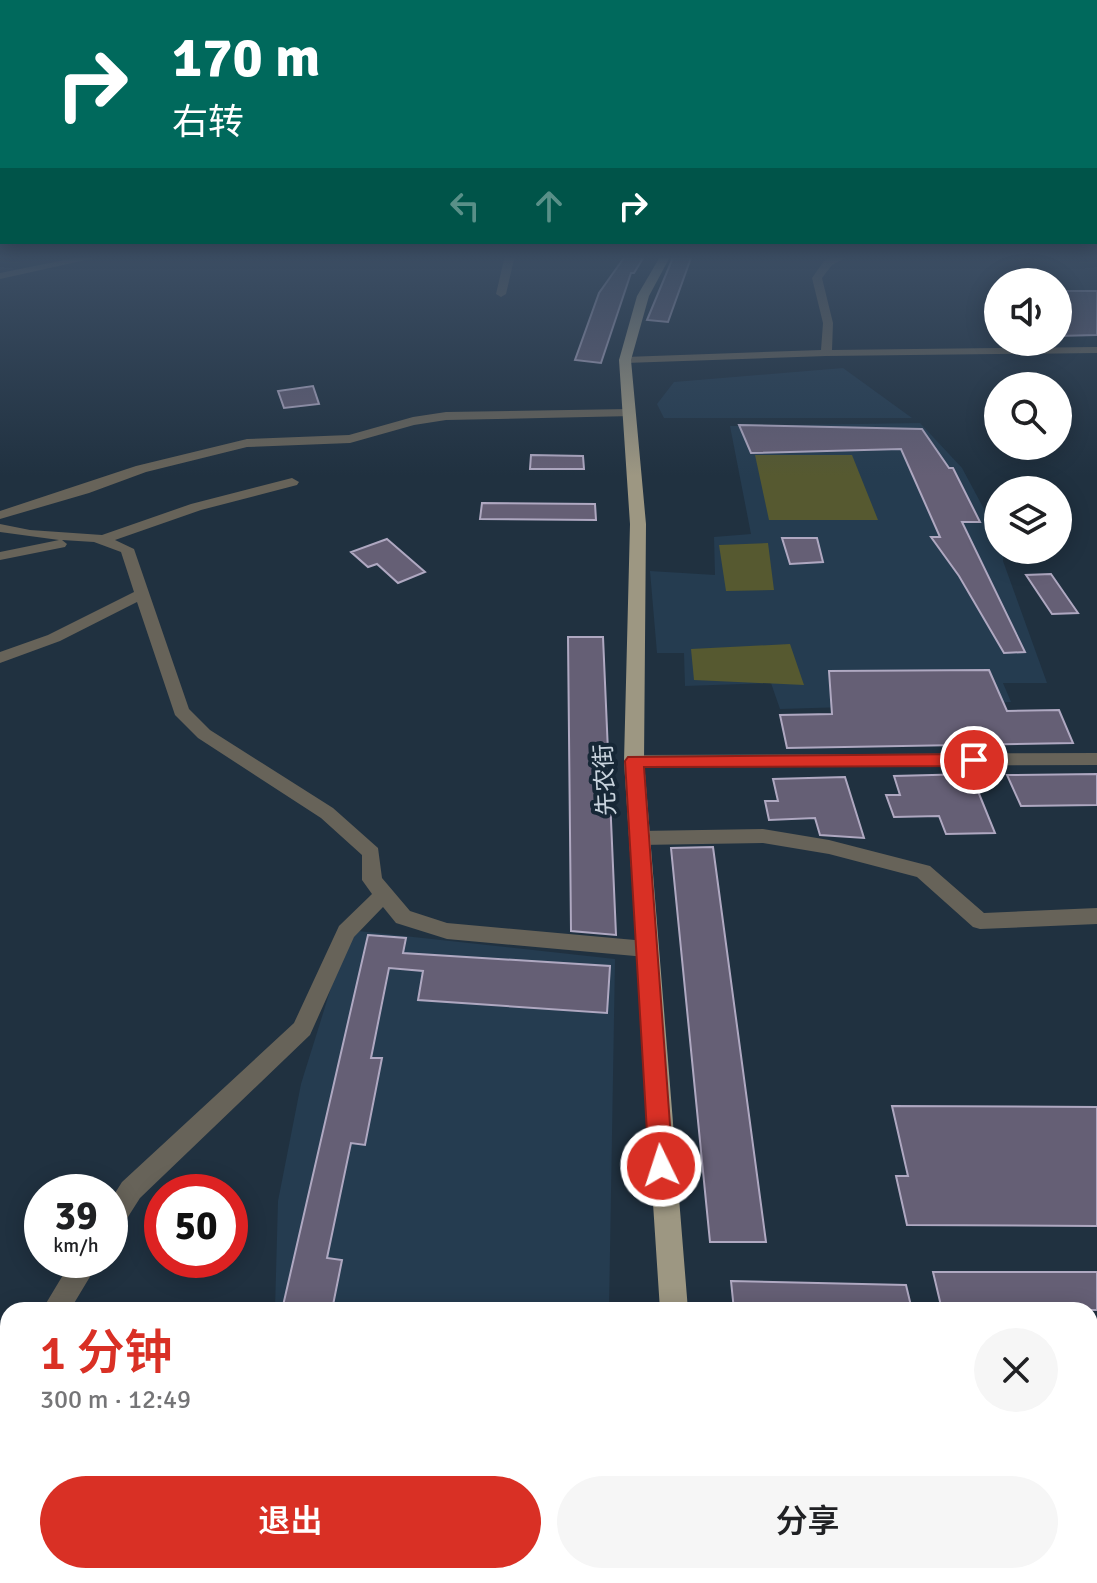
<!DOCTYPE html>
<html lang="zh">
<head>
<meta charset="utf-8">
<style>
	:root { --surface:#fff; --page:#f6f6f6; --text:#202124; --muted:#757577; --accent:#d93025 }
	body { margin:0; font-family:Signika,"Noto Sans SC",sans-serif; background:var(--page); color:var(--text); height:100vh; display:flex; flex-direction:column; font-size:30px; white-space:nowrap }
	* { box-sizing:border-box; margin:0 }
	p { font-size:26px; color:var(--muted) }
	.icon { flex:none; width:44px; height:44px; fill:none; stroke:currentColor; stroke-width:2; stroke-linecap:round; stroke-linejoin:round }
	.map { position:relative; flex:1; overflow:hidden }
	.details { position:absolute; left:0px; top:1302px; width:1098px; height:282px; display:flex; flex-direction:column; background:var(--surface); border-radius:24px 24px 0 0; box-shadow:0 4px 20px #0003 }
	.details>* { flex:none }
	.hud { position:absolute; left:0px; top:0px; width:1098px; height:244px; box-shadow:0 4px 20px #0003; background:#00695c; color:#fff; overflow:hidden }
	.fabs { position:absolute; left:984px; top:268px; display:grid; gap:16px }
	.fabs a { display:grid; place-items:center; width:88px; height:88px; border-radius:50%; background:var(--surface); box-shadow:0 4px 20px #0003; font-size:40px }
	.speed { position:absolute; left:24px; top:1174px; display:flex; gap:16px; font-size:40px; font-weight:700; text-align:center }
	.speed>* { display:grid; place-content:center; width:104px; height:104px; border-radius:50%; background:var(--surface); box-shadow:0 4px 20px #0003; line-height:1 }
	.speed small { font-size:20px; font-weight:400 }
	.speed .limit { border:12px solid #d22; background:#fff; color:#111 }
	.pin { position:absolute; display:grid; place-items:center; width:68px; height:68px; color:#fff; margin:-34px; border:4px solid #fff; border-radius:50%; box-shadow:0 2px 8px #0007 }
	.me { position:absolute; width:88px; margin:-44px; rotate:356deg; stroke-linejoin:round; filter:drop-shadow(0 0 6px #0008) }
	.turn { display:flex; align-items:center; gap:28px; height:168px; padding:0 40px; font-size:36px }
	.turn .icon { width:104px; height:104px; stroke-width:2.5 }
	.turn b { display:block; font-size:56px; line-height:68px }
	.lanes { display:flex; align-items:center; height:76px; padding:0 40px; background:#0003; justify-content:center; gap:40px; direction:ltr }
	.lanes .off { opacity:.35 }
	.round { display:grid; place-items:center; flex:none; width:84px; height:84px; border-radius:42px; background:var(--page) }
	.overview { display:flex; align-items:center; justify-content:space-between; height:136px; padding:0 40px }
	h1 { font-size:48px; font-weight:600; line-height:60px; color:var(--accent) }
	.cta { display:flex; gap:16px; margin-top:auto; padding:16px 40px }
	.cta a { flex:1; height:92px; border-radius:48px; background:var(--accent); color:#fff; font-size:32px; font-weight:600; line-height:92px; text-align:center }
	.cta a+a { background:var(--page); color:var(--text) }
	.map>svg:first-child { display:block }
	.built { fill:#253c50 }
	.green { fill:#565930 }
	.building { fill:#655f75; stroke:#afa8c1; stroke-width:2 }
	.lines { fill:none; stroke-linecap:round; stroke-linejoin:round }
	.minor { fill:#676359; fill-rule:evenodd }
	.major { fill:#9d9782; fill-rule:evenodd }
	.route { fill:#d93025; stroke:#8d1f18; stroke-width:2 }
	.labels { text-anchor:middle; dominant-baseline:central; stroke-width:8; stroke-linejoin:round; paint-order:stroke }
	.street-label { font-size:24px; fill:#c9d4de; stroke:#162736 }
</style>
</head>
<body>
<div class="map">
<svg width="1097" height="1583" viewBox="0 0 1097 1583">
	<rect width="100%" height="100%" fill="#203140"/>
	<path class="built" d="M 843,368 L 912,418 L 664,418 L 657,404 L 674,382 Z
		M 920,423 L 962,468 L 998,535 L 998,550 L 1003,550 L 1003,561 L 1047,683 L 1003,683 L 1011,702 L 780,709 L 771,683 L 685,686 L 684,653 L 657,653 L 650,571 L 715,575 L 714,537 L 751,534 L 730,426 Z
		M 349,930 L 615,959 L 609,1310 L 275,1310 L 278,1201 L 301,1084 Z
		M 122,1576 L 536,1576 L 536,1583 L 123,1583 Z"/>
	<path class="green" d="M 755,455 L 852,455 L 878,520 L 769,520 Z
		M 768,543 L 774,590 L 726,591 L 719,545 Z
		M 790,644 L 804,685 L 694,680 L 691,649 Z"/>
	<path class="building" d="M 626,255 L 645,255 L 634,273 L 631,273 L 601,363 L 575,360 L 599,293 Z
		M 674,255 L 692,255 L 668,322 L 647,320 Z
		M 1058,291 L 1097,291 L 1097,335 L 1058,336 Z
		M 313,386 L 319,404 L 284,408 L 278,391 Z
		M 739,425 L 922,429 L 949,468 L 953,468 L 980,522 L 962,522 L 1025,652 L 1004,653 L 959,576 L 931,537 L 940,537 L 901,449 L 751,453 Z
		M 531,455 L 583,456 L 584,469 L 530,469 Z
		M 482,503 L 595,504 L 596,520 L 480,519 Z
		M 782,538 L 817,538 L 823,562 L 790,564 Z
		M 387,539 L 425,572 L 398,583 L 377,564 L 368,567 L 351,552 Z
		M 1051,574 L 1078,613 L 1052,614 L 1026,575 Z
		M 568,637 L 603,637 L 616,935 L 571,931 Z
		M 989,670 L 1007,711 L 1059,710 L 1073,743 L 787,748 L 780,715 L 832,714 L 829,671 Z
		M 971,774 L 995,833 L 946,834 L 939,816 L 894,817 L 886,795 L 900,795 L 894,776 Z
		M 1097,774 L 1097,805 L 1021,806 L 1007,775 Z
		M 845,777 L 864,838 L 820,835 L 815,818 L 769,820 L 765,801 L 778,801 L 773,779 Z
		M 713,847 L 766,1242 L 710,1242 L 671,848 Z
		M 368,935 L 406,938 L 403,953 L 610,966 L 607,1013 L 418,1000 L 423,971 L 389,968 L 371,1058 L 382,1058 L 365,1145 L 351,1143 L 327,1258 L 342,1260 L 332,1310 L 282,1310 Z
		M 892,1106 L 1097,1107 L 1097,1226 L 907,1225 L 896,1176 L 908,1176 Z
		M 933,1272 L 1097,1272 L 1097,1310 L 942,1310 Z
		M 731,1281 L 906,1285 L 912,1310 L 734,1310 Z"/>
	<g class="lines">
		<path class="minor" d="M 89,255 L 108,255 L 0,279 L 0,273 Z
			M 505,255 L 515,255 L 506,294 L 501,297 L 496,294 Z
			M 838,255 L 851,255 L 832,265 L 822,278 L 833,323 L 832,350 L 1094,347 L 1097,347 L 1097,353 L 826,356 L 625,363 L 619,360 L 625,357 L 821,350 L 823,323 L 812,278 L 824,261 Z
			M 629,409 L 635,413 L 633,416 L 446,420 L 414,425 L 350,443 L 247,447 L 146,472 L 89,493 L 0,519 L 0,511 L 136,466 L 247,439 L 349,435 L 413,417 L 446,412 Z
			M 292,478 L 299,482 L 297,485 L 201,510 L 115,540 L 134,549 L 189,709 L 210,730 L 333,808 L 378,848 L 382,878 L 410,911 L 447,923 L 646,941 L 653,943 L 656,949 L 653,955 L 646,957 L 447,939 L 396,923 L 383,907 L 354,937 L 310,1035 L 140,1198 L 119,1231 L 110,1235 L 110,1201 L 122,1182 L 294,1023 L 339,926 L 372,894 L 362,880 L 362,855 L 321,818 L 198,738 L 175,715 L 137,602 L 60,641 L 0,663 L 0,652 L 48,635 L 134,592 L 121,552 L 94,542 L 62,540 L 67,544 L 65,547 L 0,560 L 0,552 L 59,540 L 0,532 L 0,524 L 30,530 L 102,535 L 191,504 Z
			M 1097,753 L 1097,765 L 634,767 L 625,761 L 634,755 Z
			M 763,829 L 829,840 L 930,866 L 984,913 L 1097,908 L 1097,924 L 980,929 L 973,927 L 917,877 L 829,854 L 763,843 L 640,845 L 633,843 L 631,838 L 633,833 L 640,831 Z
			M 72,1260 L 100,1260 L 70,1310 L 42,1310 Z
			M 8,1338 L 8,1368 L 0,1371 L 0,1341 Z
			M 0,1434 L 8,1437 L 8,1491 L 0,1488 Z
			M 20,1576 L 50,1576 L 52,1583 L 22,1583 Z"/>
		<path class="major" d="M 661,255 L 671,255 L 649,296 L 631,360 L 646,524 L 644,761 L 688,1310 L 660,1310 L 624,761 L 630,524 L 619,360 L 637,296 Z
			M 680,1576 L 714,1576 L 714,1583 L 680,1583 Z"/>
	</g>
	<linearGradient id="sky" x2="0" y2="1"><stop stop-color="#121b23"/><stop offset="0.54" stop-color="#3c4e64"/><stop offset="1" stop-color="#3c4e64" stop-opacity="0"/></linearGradient>
	<rect width="1097" height="476" fill="url(#sky)"/>
	<path class="route" d="M 974,754 L 982,760 L 974,766 L 644,767 L 673,1166 L 670,1174 L 661,1178 L 653,1174 L 649,1166 L 625,761 L 628,757 Z"/>
	<g class="labels">
		<g class="street-label">
			<text transform="translate(605 780) rotate(-93)">先农街</text>
		</g>
	</g>
</svg>
<div class="fabs">
<a><svg class="icon" aria-label="sound" viewBox="0 0 24 24"><path d="M4 9h4l5-4v14l-5-4H4zM17 9q2 3 0 6"/></svg></a>
<a><svg class="icon" aria-label="search" viewBox="0 0 24 24"><circle cx="10" cy="10" r="6"/><path d="M15 15l6 6"/></svg></a>
<a><svg class="icon" aria-label="layers" viewBox="0 0 24 24"><path d="M12 4l9 5-9 5-9-5zM3 14l9 5 9-5"/></svg></a>
</div>
<div class="speed"><div>39<small>km/h</small></div><div class="limit">50</div></div>
<div class="pin" style="left:974px;top:760px;background:#d93025"><svg class="icon" aria-label="arrive" viewBox="0 0 24 24"><path d="M6 21V4h12l-3 4 3 4H6"/></svg></div>
<svg class="me" style="left:661px;top:1166px" viewBox="-20 -20 40 40"><circle r="17" fill="#d93025" stroke="#fff" stroke-width="3"/><path d="M0-11L8 9 0 5-8 9z" fill="#fff"/></svg>
<div class="hud">
<div class="turn"><svg class="icon" aria-label="right" viewBox="0 0 24 24"><path d="M7 20v-9h11M14 6l5 5-5 5"/></svg><div><b>170 m</b>右转</div></div>
<div class="lanes"><svg class="icon off" aria-label="left" viewBox="0 0 24 24"><path d="M17 20v-9H6M10 6l-5 5 5 5"/></svg><svg class="icon off" aria-label="ahead" viewBox="0 0 24 24"><path d="M12 20V5M6 11l6-6 6 6"/></svg><svg class="icon" aria-label="right" viewBox="0 0 24 24"><path d="M7 20v-9h11M14 6l5 5-5 5"/></svg></div>
</div>
<section class="details">
<div class="overview"><div><h1>1 分钟</h1><p>300 m · 12:49</p></div><a class="round"><svg class="icon" aria-label="close" viewBox="0 0 24 24"><path d="M6 6l12 12M18 6L6 18"/></svg></a></div>
<div class="cta"><a>退出</a><a>分享</a></div>
</section>
</div>
</body>
</html>
